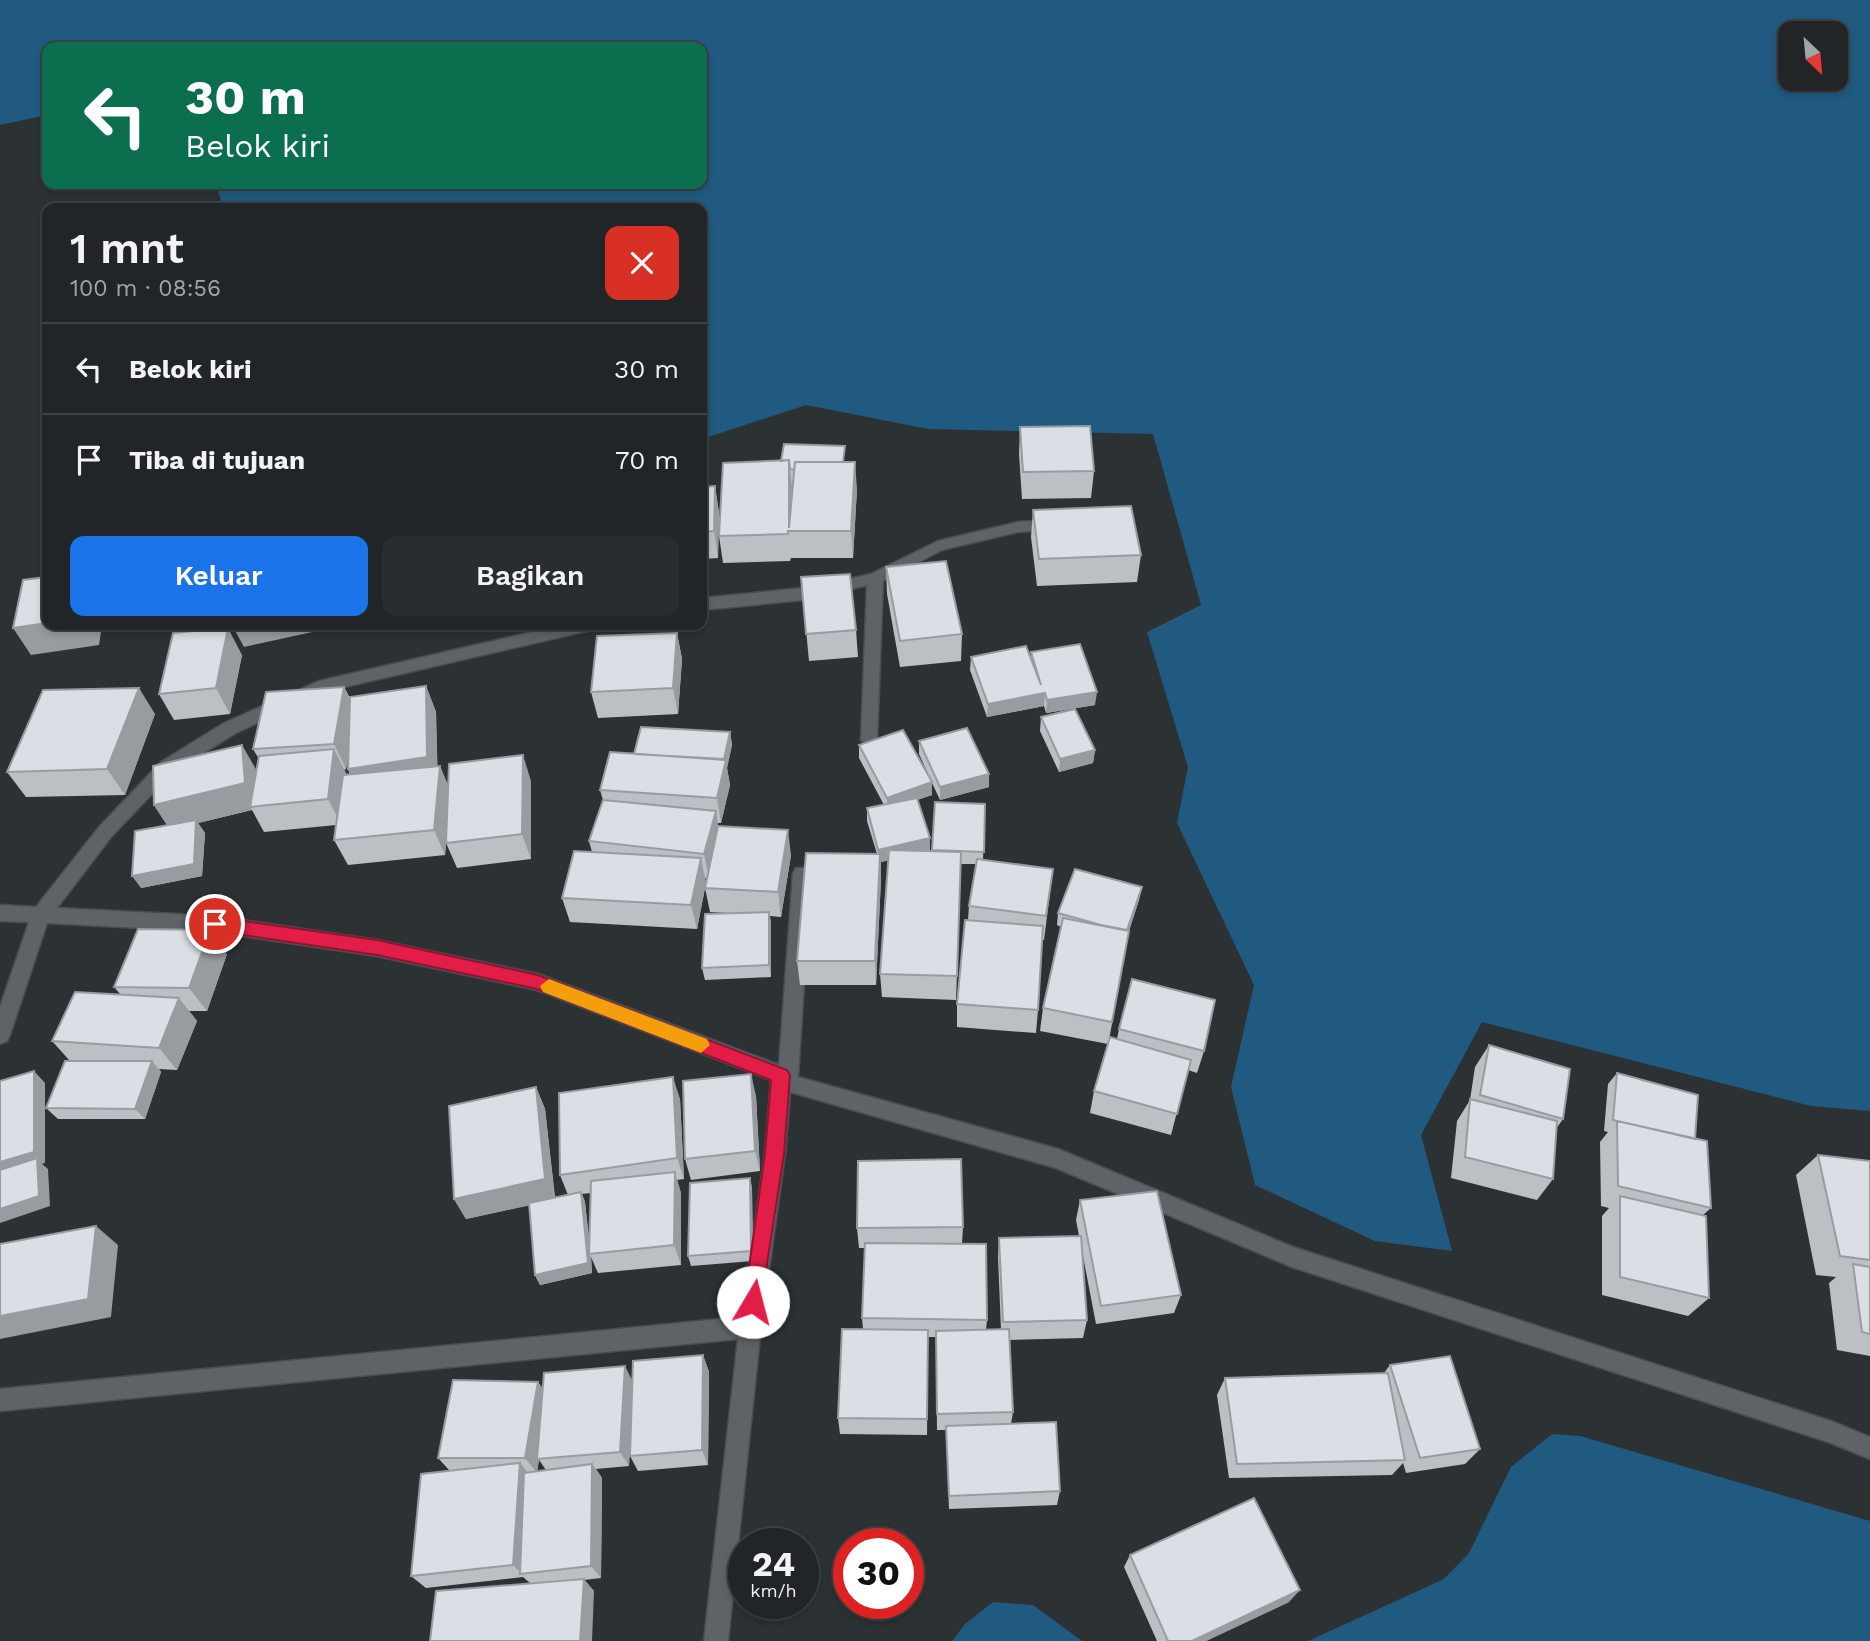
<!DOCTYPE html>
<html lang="id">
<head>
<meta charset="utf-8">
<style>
	:root { --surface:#212527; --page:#292d2f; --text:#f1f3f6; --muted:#a2a5a7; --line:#3e4244; --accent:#1a73e8 }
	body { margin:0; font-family:"Work Sans",sans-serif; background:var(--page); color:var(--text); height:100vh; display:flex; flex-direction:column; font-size:26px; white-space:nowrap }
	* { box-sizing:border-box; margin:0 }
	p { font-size:23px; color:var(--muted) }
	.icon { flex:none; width:38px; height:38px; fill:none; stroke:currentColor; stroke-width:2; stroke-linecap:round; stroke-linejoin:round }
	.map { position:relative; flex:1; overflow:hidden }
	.drawer { position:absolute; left:42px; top:203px; width:665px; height:427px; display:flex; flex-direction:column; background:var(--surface); border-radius:14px; box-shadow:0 4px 10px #0003,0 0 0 2px var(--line) }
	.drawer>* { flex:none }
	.guide { position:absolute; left:42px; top:42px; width:665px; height:147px; border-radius:14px; box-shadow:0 4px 10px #0003,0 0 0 2px var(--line); background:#0b6e4f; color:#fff; overflow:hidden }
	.needle { width:46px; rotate:154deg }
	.fabs { position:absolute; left:1778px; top:21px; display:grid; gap:14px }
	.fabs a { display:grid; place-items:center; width:70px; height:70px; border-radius:14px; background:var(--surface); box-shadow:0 4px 10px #0003,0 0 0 2px var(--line); font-size:35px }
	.speed { position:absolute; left:728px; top:1528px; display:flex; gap:14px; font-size:35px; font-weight:700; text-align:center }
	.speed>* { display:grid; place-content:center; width:91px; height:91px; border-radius:50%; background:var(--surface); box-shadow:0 4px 10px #0003,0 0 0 2px var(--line); line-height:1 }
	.speed small { font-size:18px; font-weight:400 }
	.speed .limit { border:10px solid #d22; background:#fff; color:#111 }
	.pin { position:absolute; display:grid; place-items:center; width:60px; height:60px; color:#fff; margin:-30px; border:4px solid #fff; border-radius:50%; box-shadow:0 2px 7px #0007 }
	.me { position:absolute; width:77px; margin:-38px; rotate:8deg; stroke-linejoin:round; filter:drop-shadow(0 0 5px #0008) }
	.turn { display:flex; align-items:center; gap:24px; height:147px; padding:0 28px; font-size:32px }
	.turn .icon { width:91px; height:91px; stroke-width:2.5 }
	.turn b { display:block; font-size:49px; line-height:60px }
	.round { display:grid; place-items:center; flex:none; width:74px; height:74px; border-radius:14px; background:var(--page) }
	.summary { display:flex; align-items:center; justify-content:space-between; height:119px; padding:0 28px }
	h1 { font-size:42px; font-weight:600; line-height:52px }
	.cta { display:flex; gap:14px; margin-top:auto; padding:14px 28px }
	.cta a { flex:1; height:80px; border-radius:14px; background:var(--accent); color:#fff; font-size:28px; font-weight:600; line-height:80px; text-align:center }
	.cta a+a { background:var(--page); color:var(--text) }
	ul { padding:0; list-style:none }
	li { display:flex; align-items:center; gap:21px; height:91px; padding:0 28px; border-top:2px solid var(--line) }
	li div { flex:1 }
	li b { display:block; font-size:26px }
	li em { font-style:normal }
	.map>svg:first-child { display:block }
	.forest { fill:#205a80; fill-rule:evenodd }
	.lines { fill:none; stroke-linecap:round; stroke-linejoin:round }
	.street-casing { stroke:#484d50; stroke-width:3 }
	.street { fill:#5e6367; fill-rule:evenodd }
	.wall { fill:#bbc0c4; fill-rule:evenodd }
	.shaded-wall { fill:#989ca0 }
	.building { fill:#d9dfe4; stroke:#989ca0; stroke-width:2 }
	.route { fill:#e11d48; stroke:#92132f; stroke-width:2 }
	.slow { fill:#f59e0b }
</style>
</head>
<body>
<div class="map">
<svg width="1870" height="1641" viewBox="0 0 1870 1641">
	<rect width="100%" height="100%" fill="#2c3134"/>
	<path class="forest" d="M 0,0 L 1870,0 L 1870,1111 L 1811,1106 L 1482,1022 L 1421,1135 L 1452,1251 L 1375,1241 L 1255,1185 L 1231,1087 L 1254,985 L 1177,823 L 1188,767 L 1147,632 L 1201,605 L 1153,434 L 928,429 L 806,405 L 702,439 L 702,208 L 224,208 L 215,184 L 702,184 L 702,47 L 47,47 L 47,115 L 0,125 ZM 1790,33 L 1836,33 L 1836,79 L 1790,79 Z
		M 1552,1434 L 1580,1436 L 1870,1521 L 1870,1641 L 1308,1641 L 1444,1579 L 1469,1553 L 1511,1467 Z
		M 993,1602 L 1033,1605 L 1082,1641 L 952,1641 L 965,1624 Z"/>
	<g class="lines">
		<g class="street-casing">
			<path id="street" d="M 1053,520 L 1060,525 L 1058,529 L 1018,532 L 942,550 L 883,581 L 877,740 L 869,746 L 861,740 L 867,585 L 814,599 L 702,610 L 702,598 L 814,587 L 871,574 L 938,541 L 1018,522 Z
				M 563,625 L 595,625 L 587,631 L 323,692 L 236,733 L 173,772 L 111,837 L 57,908 L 215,916 L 377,940 L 538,974 L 779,1065 L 793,873 L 796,868 L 808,868 L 811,873 L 798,1077 L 1058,1149 L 1293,1247 L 1831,1421 L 1870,1437 L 1870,1459 L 1831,1443 L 1292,1267 L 1056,1168 L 790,1092 L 785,1154 L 761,1327 L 728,1641 L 704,1641 L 738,1339 L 0,1411 L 0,1389 L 741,1317 L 765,1154 L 771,1080 L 537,990 L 377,956 L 215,932 L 47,923 L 10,1035 L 7,1041 L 0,1044 L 0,1007 L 29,922 L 0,921 L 0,905 L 36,907 L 99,827 L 161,762 L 224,723 L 319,681 Z"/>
		</g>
		<use href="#street" class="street"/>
	</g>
	<path class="wall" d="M 1020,427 L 1094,471 L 1091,498 L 1022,499 L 1019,454 Z
		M 845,462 L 857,489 L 853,558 L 791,558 L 790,561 L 723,563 L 719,536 L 723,463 Z
		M 715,486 L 719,513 L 718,558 L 702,559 L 702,487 Z
		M 1033,510 L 1141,555 L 1137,582 L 1037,586 L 1031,537 Z
		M 886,567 L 962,634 L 961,661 L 900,667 L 887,594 Z
		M 801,577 L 856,630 L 858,657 L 809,661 Z
		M 677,633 L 682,659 L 678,714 L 598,718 L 591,692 Z
		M 1031,652 L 1095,705 L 1046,713 L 1044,706 L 987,717 L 970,670 L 971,657 L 1031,659 Z
		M 242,655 L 230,714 L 174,720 L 159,694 Z
		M 426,686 L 436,712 L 437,766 L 440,766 L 448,786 L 531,781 L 531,859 L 457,868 L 446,843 L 445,855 L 348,865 L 334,840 L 336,825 L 264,832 L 252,810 L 198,823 L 205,833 L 202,876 L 141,888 L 167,825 L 154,805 L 257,770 L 259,759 L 253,749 L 344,687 L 350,698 ZM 348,758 L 348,769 L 350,775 L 347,775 L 344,770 L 346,769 Z
		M 155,714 L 125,795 L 26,797 L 7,772 Z
		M 1041,717 L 1095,750 L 1093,763 L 1059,772 L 1040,731 Z
		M 730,732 L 732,745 L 727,768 L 730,785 L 721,823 L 718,823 L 718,826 L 791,855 L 781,917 L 770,916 L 771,924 L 771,977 L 705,980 L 702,968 L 727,913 L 710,912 L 705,888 L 707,879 L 705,878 L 706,883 L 697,929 L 570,922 L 562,898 L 592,852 L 589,841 L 603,800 L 600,790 Z
		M 919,741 L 989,774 L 989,787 L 940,800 L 932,783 L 932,795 L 917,800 L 930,851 L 932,851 L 935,802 L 985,804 L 983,860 L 1053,869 L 1044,940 L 1042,940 L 1038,1010 L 1036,1033 L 957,1027 L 957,1004 L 968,920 L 969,906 L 976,864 L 961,864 L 956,1000 L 882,997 L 880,974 L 889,860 L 881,862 L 881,879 L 876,985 L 800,985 L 797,961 L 877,854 L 867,821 L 867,808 L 884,805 L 859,758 L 859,745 L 929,776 L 919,754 Z
		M 1142,887 L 1139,900 L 1129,931 L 1109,1040 L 1117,1039 L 1119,1029 L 1204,1051 L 1197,1073 L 1188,1070 L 1171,1135 L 1090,1113 L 1094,1091 L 1108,1044 L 1040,1031 L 1043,1008 L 1061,927 L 1057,925 L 1058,913 Z
		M 227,954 L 207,1011 L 189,1011 L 197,1021 L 177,1070 L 159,1069 L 161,1072 L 145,1119 L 58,1119 L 46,1108 L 70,1061 L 52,1041 L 121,995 L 114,987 Z
		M 1489,1045 L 1563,1119 L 1556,1129 L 1553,1179 L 1537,1200 L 1451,1178 L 1457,1121 L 1470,1100 L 1475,1067 Z
		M 1617,1073 L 1695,1139 L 1711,1208 L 1703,1215 L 1709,1298 L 1688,1316 L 1602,1295 L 1602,1216 L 1609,1208 L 1601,1206 L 1600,1142 L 1608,1132 L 1604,1131 L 1608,1084 Z
		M 536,1087 L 545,1109 L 555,1197 L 568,1195 L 560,1175 L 680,1099 L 684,1179 L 677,1180 L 681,1193 L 681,1265 L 598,1273 L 591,1257 L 592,1273 L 540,1285 L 535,1275 L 529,1205 L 466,1219 L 454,1199 ZM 591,1193 L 590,1246 L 585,1202 L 582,1194 Z
		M 756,1096 L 760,1171 L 691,1180 L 685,1159 Z
		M 1818,1155 L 1870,1161 L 1870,1356 L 1837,1350 L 1829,1283 L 1836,1277 L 1816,1275 L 1796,1175 Z
		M 750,1178 L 752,1188 L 753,1261 L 691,1266 L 688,1256 Z
		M 1080,1200 L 1181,1295 L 1174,1313 L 1096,1324 L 1082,1251 L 1087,1320 L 1083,1338 L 1010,1340 L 1013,1412 L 1011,1424 L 1060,1491 L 1057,1505 L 949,1509 L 946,1430 L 937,1430 L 936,1337 L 928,1337 L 927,1435 L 840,1434 L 838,1418 L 863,1329 L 862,1318 L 865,1248 L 859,1248 L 857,1228 L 963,1227 L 962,1244 L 987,1320 L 986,1330 L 1001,1330 L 998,1257 L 999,1238 L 1079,1236 L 1076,1220 Z
		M 703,1355 L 709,1372 L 708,1465 L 638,1471 L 630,1456 L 630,1446 L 629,1466 L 596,1469 L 602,1478 L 601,1578 L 584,1580 L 594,1591 L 530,1583 L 523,1577 L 426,1588 L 411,1576 L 450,1471 L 438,1458 L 538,1382 L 543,1389 L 632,1381 ZM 539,1460 L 546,1470 L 537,1471 Z
		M 1390,1365 L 1480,1449 L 1465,1464 L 1406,1473 L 1403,1463 L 1392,1475 L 1229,1478 L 1217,1395 L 1225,1378 L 1384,1373 Z
		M 1130,1555 L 1289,1602 L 1206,1641 L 1157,1641 L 1124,1567 Z"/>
	<path class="shaded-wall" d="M 789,460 L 792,488 L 792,531 L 789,531 Z
		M 855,462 L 857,489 L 853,558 L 851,531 Z
		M 715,486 L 719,513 L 718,558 L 714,531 Z
		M 47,623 L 47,625 L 102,625 L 99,645 L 31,655 L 13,628 Z
		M 232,625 L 317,625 L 317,631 L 244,647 Z
		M 228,628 L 242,655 L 230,714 L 216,688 Z
		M 677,633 L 682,659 L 678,714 L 673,688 Z
		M 426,686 L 436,712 L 438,783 L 360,795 L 348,769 Z
		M 344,687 L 356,713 L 346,769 L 334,744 Z
		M 139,688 L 155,714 L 125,795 L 107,769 Z
		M 1097,692 L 1095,705 L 1046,713 L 1047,700 Z
		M 1045,693 L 1044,706 L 987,717 L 988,704 Z
		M 730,732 L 732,745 L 727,768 L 730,785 L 721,823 L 717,798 Z
		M 242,745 L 257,771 L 250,807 L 252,810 L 198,823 L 205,833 L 202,876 L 141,888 L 132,876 L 170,830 L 154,805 Z
		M 334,749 L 347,775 L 341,824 L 328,799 Z
		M 1095,750 L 1093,763 L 1059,772 L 1060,759 Z
		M 523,755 L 531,781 L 531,859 L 522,834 Z
		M 440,766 L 451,792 L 445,855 L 434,830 Z
		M 989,774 L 989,787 L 940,800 L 940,787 Z
		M 932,782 L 932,795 L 887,810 L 887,798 Z
		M 716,811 L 720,837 L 709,879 L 704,854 Z
		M 788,830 L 791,855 L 781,917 L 778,892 Z
		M 930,838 L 930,851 L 881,862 L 881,879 L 876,985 L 875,961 L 879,862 L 878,850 Z
		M 701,858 L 706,883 L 697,929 L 691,905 Z
		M 1142,887 L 1139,900 L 1124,945 L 1127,932 Z
		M 769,912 L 771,924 L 771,977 L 769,965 Z
		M 210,930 L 227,954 L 207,1011 L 189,988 Z
		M 179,998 L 197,1021 L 177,1070 L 159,1048 Z
		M 152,1061 L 161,1072 L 145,1119 L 135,1109 Z
		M 34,1071 L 45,1083 L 45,1163 L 42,1164 L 48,1169 L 50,1206 L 0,1223 L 0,1162 Z
		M 751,1074 L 756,1096 L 760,1171 L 755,1151 Z
		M 673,1077 L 680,1099 L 684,1179 L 677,1158 Z
		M 536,1087 L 545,1109 L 555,1200 L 466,1219 L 454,1199 Z
		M 675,1172 L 681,1193 L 681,1265 L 674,1245 Z
		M 750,1178 L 752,1188 L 753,1261 L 751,1251 Z
		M 581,1192 L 585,1202 L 590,1254 L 589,1254 L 591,1257 L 592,1273 L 540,1285 L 535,1275 Z
		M 96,1226 L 118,1245 L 111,1317 L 0,1339 L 0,1316 Z
		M 703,1355 L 709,1372 L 708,1465 L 702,1450 Z
		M 625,1366 L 633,1382 L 629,1466 L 620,1452 Z
		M 538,1382 L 549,1398 L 537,1459 L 539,1460 L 537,1473 L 525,1458 Z
		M 520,1463 L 532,1478 L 522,1574 L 513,1565 Z
		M 592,1464 L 602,1478 L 601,1578 L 591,1566 Z
		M 584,1579 L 594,1591 L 592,1641 L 580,1641 Z
		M 1300,1590 L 1289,1602 L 1206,1641 L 1192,1641 Z"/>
	<path class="building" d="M 1090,426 L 1094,471 L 1023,472 L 1020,427 Z
		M 784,444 L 845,446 L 843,462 L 795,462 L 794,470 L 790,469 L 789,460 L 781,461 Z
		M 789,460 L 789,528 L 795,462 L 855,462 L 851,531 L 788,531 L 788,534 L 719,536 L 723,463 Z
		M 715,486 L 714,531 L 702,532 L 702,487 Z
		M 1131,506 L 1141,555 L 1039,559 L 1033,510 Z
		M 946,561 L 962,634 L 900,641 L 886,567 Z
		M 850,574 L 856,630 L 806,634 L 801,577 Z
		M 47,577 L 47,623 L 13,628 L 23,580 Z
		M 228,628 L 216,688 L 159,694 L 173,633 Z
		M 677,633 L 673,688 L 591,692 L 597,636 Z
		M 1080,644 L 1097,692 L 1047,700 L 1045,693 L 988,704 L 971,657 L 1026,646 L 1041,685 L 1031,652 Z
		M 426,686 L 427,757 L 348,769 L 350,697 Z
		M 344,687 L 334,744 L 253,749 L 266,692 Z
		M 139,688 L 107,769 L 7,772 L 43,690 Z
		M 1075,709 L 1095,750 L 1060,759 L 1041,717 Z
		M 641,727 L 730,732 L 724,759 L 634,754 Z
		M 967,728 L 989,774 L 940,787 L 919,741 Z
		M 903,730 L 932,782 L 887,798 L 859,745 Z
		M 242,745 L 245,783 L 154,805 L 153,766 Z
		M 334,749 L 328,799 L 250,807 L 259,756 Z
		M 610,752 L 726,760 L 717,798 L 600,790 Z
		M 523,755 L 522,834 L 446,843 L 449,764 Z
		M 440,766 L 434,830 L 334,840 L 343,775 Z
		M 917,798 L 930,838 L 878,850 L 867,808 Z
		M 603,800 L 716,811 L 704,854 L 589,841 Z
		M 935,802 L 985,804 L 984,852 L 932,850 Z
		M 196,820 L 194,864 L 132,876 L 135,831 Z
		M 718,826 L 788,830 L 778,892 L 705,888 Z
		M 889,850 L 961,852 L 957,976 L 880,974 Z
		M 574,851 L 701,858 L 691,905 L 562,898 Z
		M 806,853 L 880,854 L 875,961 L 797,961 Z
		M 977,859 L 1053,869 L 1046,916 L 969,906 Z
		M 1075,869 L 1142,887 L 1127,930 L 1101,925 L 1058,913 Z
		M 769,912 L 769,965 L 702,968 L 705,914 Z
		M 1063,918 L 1129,931 L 1112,1022 L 1043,1008 Z
		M 965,920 L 1043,926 L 1038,1010 L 957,1004 Z
		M 138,929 L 210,930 L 189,988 L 114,987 Z
		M 1132,979 L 1215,1000 L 1204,1051 L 1119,1029 Z
		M 75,992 L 179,998 L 159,1048 L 52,1041 Z
		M 1110,1037 L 1191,1060 L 1177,1114 L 1094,1091 Z
		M 1489,1045 L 1570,1069 L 1563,1119 L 1480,1095 Z
		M 65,1061 L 152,1061 L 135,1109 L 46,1108 Z
		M 34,1071 L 34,1152 L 0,1162 L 0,1081 Z
		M 1617,1073 L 1698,1095 L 1695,1139 L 1613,1120 Z
		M 751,1074 L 755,1151 L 685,1159 L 683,1081 Z
		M 673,1077 L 677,1158 L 560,1175 L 559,1093 Z
		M 536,1087 L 545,1179 L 454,1199 L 449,1106 Z
		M 1470,1099 L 1557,1121 L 1553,1179 L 1465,1157 Z
		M 1617,1121 L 1707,1141 L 1711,1208 L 1618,1186 Z
		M 1818,1155 L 1870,1161 L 1870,1260 L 1840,1256 Z
		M 37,1158 L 39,1196 L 0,1209 L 0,1170 Z
		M 961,1159 L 963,1227 L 857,1228 L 858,1161 Z
		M 675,1172 L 674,1245 L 589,1254 L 591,1181 Z
		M 750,1178 L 751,1251 L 688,1256 L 690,1183 Z
		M 1157,1191 L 1181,1295 L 1101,1306 L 1080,1200 Z
		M 581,1192 L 588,1263 L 535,1275 L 529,1203 Z
		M 1620,1196 L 1706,1216 L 1709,1298 L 1620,1277 Z
		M 96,1226 L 88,1299 L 0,1316 L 0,1244 Z
		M 1081,1236 L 1087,1320 L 1003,1322 L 999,1238 Z
		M 865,1243 L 986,1244 L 987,1320 L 862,1318 Z
		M 1853,1264 L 1870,1267 L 1870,1334 L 1862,1332 Z
		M 842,1329 L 928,1330 L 927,1419 L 838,1418 Z
		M 1009,1329 L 1013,1412 L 937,1414 L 936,1331 Z
		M 703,1355 L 702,1450 L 630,1456 L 633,1361 Z
		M 1450,1356 L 1480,1449 L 1420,1458 L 1390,1365 Z
		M 625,1366 L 620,1452 L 537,1459 L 544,1373 Z
		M 1388,1373 L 1405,1460 L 1237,1464 L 1225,1378 Z
		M 453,1380 L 538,1382 L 525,1458 L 438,1458 Z
		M 1056,1422 L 1060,1491 L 949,1496 L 946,1426 Z
		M 520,1463 L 513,1565 L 411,1576 L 421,1474 Z
		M 592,1464 L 591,1566 L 520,1574 L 524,1473 Z
		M 1254,1498 L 1300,1590 L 1192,1641 L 1168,1641 L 1130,1555 Z
		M 584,1579 L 580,1641 L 430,1641 L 436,1591 Z"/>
	<path class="route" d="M 215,917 L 377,940 L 538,975 L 787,1070 L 790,1075 L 784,1154 L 760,1309 L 753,1312 L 746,1309 L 744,1302 L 765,1154 L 771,1080 L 537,989 L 377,955 L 215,931 L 207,924 Z"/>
	<path class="slow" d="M 549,979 L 707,1039 L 710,1045 L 701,1053 L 543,992 L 540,986 Z"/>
</svg>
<div class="fabs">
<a><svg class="needle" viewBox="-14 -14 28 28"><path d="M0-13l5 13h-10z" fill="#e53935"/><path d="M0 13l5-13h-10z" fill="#a2a5a7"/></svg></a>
</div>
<div class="speed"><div>24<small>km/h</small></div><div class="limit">30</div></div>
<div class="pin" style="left:215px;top:924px;background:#d93025"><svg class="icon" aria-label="arrive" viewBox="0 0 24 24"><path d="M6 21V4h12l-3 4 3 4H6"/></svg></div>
<svg class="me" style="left:753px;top:1302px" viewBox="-20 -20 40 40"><circle r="19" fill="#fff"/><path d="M0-13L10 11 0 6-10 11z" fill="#e11d48"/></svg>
<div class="guide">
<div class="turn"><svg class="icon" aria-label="left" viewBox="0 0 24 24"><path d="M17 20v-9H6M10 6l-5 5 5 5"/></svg><div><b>30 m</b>Belok kiri</div></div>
</div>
<section class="drawer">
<div class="summary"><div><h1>1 mnt</h1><p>100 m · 08:56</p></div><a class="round" style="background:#d93025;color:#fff"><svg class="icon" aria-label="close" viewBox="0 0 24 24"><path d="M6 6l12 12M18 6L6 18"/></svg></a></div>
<ul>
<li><svg class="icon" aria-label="left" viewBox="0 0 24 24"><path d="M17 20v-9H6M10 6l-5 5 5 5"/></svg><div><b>Belok kiri</b></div><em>30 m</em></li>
<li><svg class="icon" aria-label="arrive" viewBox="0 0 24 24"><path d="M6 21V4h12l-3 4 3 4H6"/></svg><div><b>Tiba di tujuan</b></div><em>70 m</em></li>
</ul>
<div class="cta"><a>Keluar</a><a>Bagikan</a></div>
</section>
</div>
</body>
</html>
